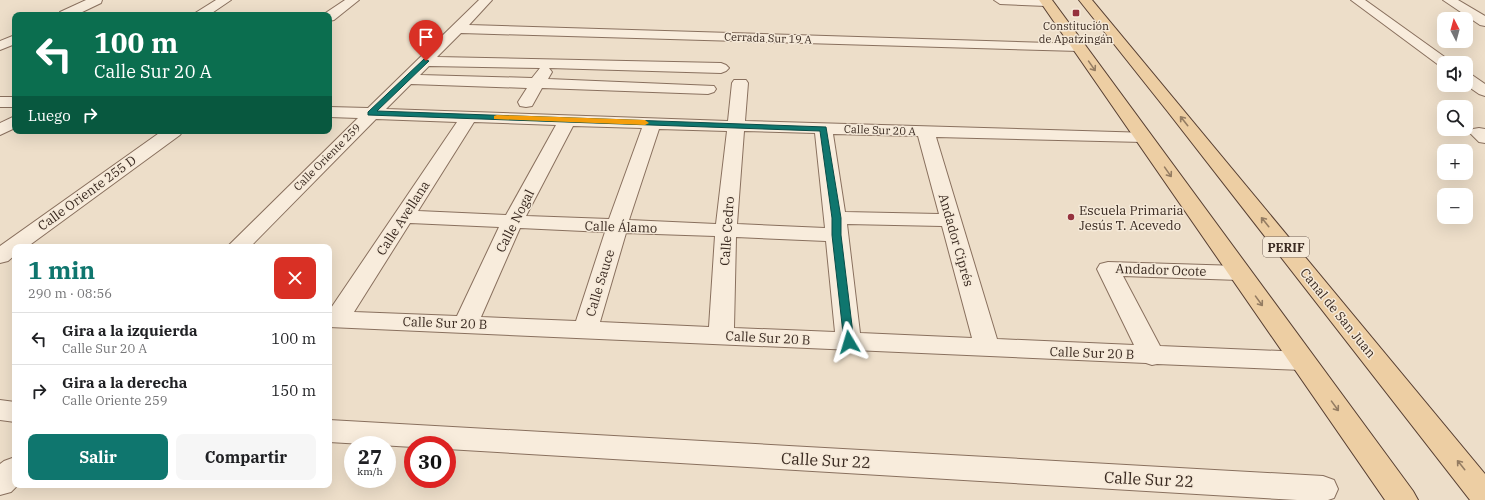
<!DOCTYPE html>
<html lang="es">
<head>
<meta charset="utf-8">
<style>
	:root { --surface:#fff; --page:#f6f6f6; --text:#202124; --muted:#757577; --line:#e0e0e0; --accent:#0f766e }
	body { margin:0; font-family:"IBM Plex Serif",serif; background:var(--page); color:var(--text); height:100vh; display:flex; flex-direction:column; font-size:15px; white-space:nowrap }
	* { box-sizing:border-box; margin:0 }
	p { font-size:13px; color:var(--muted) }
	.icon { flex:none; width:22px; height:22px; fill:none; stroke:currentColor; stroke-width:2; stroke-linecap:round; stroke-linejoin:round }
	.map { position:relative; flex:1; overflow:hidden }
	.details { position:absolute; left:12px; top:244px; width:320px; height:244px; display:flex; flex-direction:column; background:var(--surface); border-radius:8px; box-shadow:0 4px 16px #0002 }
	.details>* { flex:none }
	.banner { position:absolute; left:12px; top:12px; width:320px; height:122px; border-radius:8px; box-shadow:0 4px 16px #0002; background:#0b6e4f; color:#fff; overflow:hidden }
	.needle { width:26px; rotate:354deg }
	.controls { position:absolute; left:1437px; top:12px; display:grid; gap:8px }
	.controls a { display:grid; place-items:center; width:36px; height:36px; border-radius:8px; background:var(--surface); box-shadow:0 4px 16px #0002; font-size:20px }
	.speed { position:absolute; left:344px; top:436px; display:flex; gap:8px; font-size:20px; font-weight:700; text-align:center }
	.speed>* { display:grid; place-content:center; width:52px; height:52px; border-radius:50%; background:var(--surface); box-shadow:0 4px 16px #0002; line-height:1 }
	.speed small { font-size:10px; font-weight:400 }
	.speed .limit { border:6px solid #d22; background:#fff; color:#111 }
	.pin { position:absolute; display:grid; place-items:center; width:34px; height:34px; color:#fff; margin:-41px -17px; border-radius:50% 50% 50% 0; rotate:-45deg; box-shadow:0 0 4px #0007 }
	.pin .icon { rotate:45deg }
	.me { position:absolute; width:44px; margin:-22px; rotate:353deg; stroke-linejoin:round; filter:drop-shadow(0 0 3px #0008) }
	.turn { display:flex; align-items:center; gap:14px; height:84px; padding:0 16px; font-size:18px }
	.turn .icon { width:52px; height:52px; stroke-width:2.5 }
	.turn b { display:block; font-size:28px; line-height:34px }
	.then { display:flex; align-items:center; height:38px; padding:0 16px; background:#0003; gap:8px; font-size:15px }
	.round { display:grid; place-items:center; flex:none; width:42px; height:42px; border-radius:8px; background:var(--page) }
	.head { display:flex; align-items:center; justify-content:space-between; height:68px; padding:0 16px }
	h1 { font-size:24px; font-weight:700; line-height:30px; color:var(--accent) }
	.cta { display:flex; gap:8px; margin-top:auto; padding:8px 16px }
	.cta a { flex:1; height:46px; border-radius:8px; background:var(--accent); color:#fff; font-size:16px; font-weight:700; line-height:46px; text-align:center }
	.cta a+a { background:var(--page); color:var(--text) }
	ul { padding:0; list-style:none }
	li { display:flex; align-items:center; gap:12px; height:52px; padding:0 16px; border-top:1px solid var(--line) }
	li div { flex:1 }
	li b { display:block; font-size:15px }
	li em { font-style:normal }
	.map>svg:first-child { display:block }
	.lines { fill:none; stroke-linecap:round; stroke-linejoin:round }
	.minor-casing { stroke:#89705e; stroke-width:2 }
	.major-casing { stroke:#573f32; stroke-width:2 }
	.minor { fill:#f8ecdc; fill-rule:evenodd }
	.major { fill:#edcea3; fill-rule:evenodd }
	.oneway { stroke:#947c62 }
	.route { fill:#0f766e; stroke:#0a4d48 }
	.slow { fill:#f59e0b }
	.poi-dot { fill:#95313d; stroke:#f5e9d8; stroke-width:1.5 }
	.labels { text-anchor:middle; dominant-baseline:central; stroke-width:3; stroke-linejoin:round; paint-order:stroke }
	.far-poi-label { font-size:11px; fill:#3a2a21; stroke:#f5e9d8 }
	.far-street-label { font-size:11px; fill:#3a2a21; stroke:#f5e9d8 }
	.shield { fill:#f5e9d8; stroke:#726358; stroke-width:1 }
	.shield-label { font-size:12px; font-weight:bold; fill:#3a2a21 }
	.street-label { font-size:13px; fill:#3a2a21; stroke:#f5e9d8 }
	.poi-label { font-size:13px; fill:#3a2a21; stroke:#f5e9d8; text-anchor:start }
	.near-street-label { font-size:16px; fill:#3a2a21; stroke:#f5e9d8 }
</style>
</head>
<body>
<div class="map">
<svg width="1485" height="500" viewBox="0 0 1485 500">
	<rect width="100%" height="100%" fill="#eddec9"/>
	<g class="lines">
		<g class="minor-casing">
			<path id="minor" d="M 86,0 L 102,0 L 101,3 L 76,15 L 58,15 L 60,12 Z
				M 216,0 L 231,0 L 209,15 L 192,15 Z
				M 345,0 L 359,0 L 334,20 L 329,21 L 329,15 L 324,14 Z
				M 479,0 L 492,0 L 469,25 L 1084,44 L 1086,47 L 1084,50 L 1079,51 L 461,33 L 437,57 L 721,63 L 726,65 L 729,68 L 726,71 L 721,73 L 549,68 L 552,72 L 548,79 L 714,86 L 716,89 L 714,92 L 708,94 L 542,88 L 532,106 L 526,107 L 520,106 L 518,102 L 527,88 L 411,84 L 386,109 L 728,121 L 732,83 L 734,80 L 746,80 L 748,83 L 745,121 L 1149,133 L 1152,137 L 1149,141 L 1143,142 L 936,137 L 997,339 L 1134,345 L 1097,269 L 1100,264 L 1108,262 L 1239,266 L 1247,268 L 1250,273 L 1247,278 L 1239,280 L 1123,276 L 1160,346 L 1303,352 L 1312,355 L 1316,361 L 1312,367 L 1303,370 L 1157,364 L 1152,365 L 1146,363 L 329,327 L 329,311 L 457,122 L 376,119 L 250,247 L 227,247 L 358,118 L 329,117 L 329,107 L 368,108 ZM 429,66 L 540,68 L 532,78 L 420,75 ZM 474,122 L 556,125 L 506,215 L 418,211 ZM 573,126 L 642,128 L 609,219 L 526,216 ZM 659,129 L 727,131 L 716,224 L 629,220 ZM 744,131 L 815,133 L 825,228 L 737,224 ZM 833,134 L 918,136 L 939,214 L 845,212 ZM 410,223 L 499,227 L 457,316 L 354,312 ZM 847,224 L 942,226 L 972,338 L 860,333 ZM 520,228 L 605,232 L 576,321 L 481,317 ZM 626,233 L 715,236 L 709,327 L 600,322 ZM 736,237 L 826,241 L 835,332 L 734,328 Z
				M 994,0 L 1051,0 L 1052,2 L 1046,6 L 1000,4 Z
				M 1351,0 L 1365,0 L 1453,63 L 1444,63 L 1444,67 L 1440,66 Z
				M 1443,0 L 1458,0 L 1485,16 L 1485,26 L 1480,25 Z
				M 15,35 L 15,44 L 0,50 L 0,41 Z
				M 1466,73 L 1472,75 L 1485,84 L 1485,96 L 1479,94 L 1466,85 Z
				M 0,97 L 15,97 L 15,107 L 0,107 Z
				M 15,116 L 15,128 L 0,135 L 0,123 Z
				M 1479,128 L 1485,129 L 1485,143 L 1479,142 L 1470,133 L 1473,129 Z
				M 162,131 L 183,131 L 180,135 L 27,247 L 15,247 L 15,255 L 8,261 L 0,263 L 0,246 Z
				M 0,400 L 15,402 L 15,422 L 0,420 Z
				M 329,420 L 1323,476 L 1334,480 L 1338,489 L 1334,498 L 1328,500 L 1297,500 L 447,449 L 447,445 L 413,445 L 413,447 L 329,442 Z
				M 15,457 L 15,485 L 18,485 L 11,492 L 0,495 L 0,464 L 4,461 Z"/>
		</g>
		<g class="major-casing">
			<path id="major" d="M 1039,0 L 1052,0 L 1413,491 L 1418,500 L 1385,500 Z
				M 1079,0 L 1092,0 L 1485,474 L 1485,500 L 1470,500 L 1168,112 Z"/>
		</g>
		<use href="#minor" class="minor"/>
		<use href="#major" class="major"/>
	</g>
	<defs><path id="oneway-shaft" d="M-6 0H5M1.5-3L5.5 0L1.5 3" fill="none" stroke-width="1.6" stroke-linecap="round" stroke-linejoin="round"/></defs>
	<g class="oneway">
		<use href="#oneway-shaft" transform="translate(1092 66) rotate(55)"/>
		<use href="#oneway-shaft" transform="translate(1184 121) rotate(-129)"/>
		<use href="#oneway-shaft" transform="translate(1168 172) rotate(55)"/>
		<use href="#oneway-shaft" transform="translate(1265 222) rotate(-129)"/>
		<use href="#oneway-shaft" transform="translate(1259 301) rotate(54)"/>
		<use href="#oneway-shaft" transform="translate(1335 406) rotate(54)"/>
		<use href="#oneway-shaft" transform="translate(1461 465) rotate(-129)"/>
	</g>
	<path class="route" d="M 424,59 L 429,61 L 377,111 L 826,127 L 841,218 L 841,235 L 854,342 L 853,345 L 845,345 L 844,342 L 832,235 L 832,218 L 820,131 L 368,115 L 368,112 Z"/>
	<path class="slow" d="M 497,115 L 645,120 L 649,123 L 645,125 L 494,119 L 494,116 Z"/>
	<g class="poi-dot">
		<rect x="1072" y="9" width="8" height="8" rx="2"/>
		<circle cx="1071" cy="217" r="4"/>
	</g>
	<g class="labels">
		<g class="far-poi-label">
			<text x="1076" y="26">Constitución<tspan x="1076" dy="13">de Apatzingán</tspan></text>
		</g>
		<g class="far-street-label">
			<text transform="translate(768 38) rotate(2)">Cerrada Sur 19 A</text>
			<text transform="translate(880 130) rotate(2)">Calle Sur 20 A</text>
			<text transform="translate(327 157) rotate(-45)">Calle Oriente 259</text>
		</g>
		<rect class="shield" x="1263" y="237" width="46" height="20" rx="3"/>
		<g class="shield-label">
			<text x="1286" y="247">PERIF</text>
		</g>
		<g class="street-label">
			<text transform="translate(87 193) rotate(-36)">Calle Oriente 255 D</text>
			<text transform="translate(403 218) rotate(-57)">Calle Avellana</text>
			<text transform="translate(515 221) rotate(-63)">Calle Nogal</text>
			<text transform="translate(621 227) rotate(2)">Calle Álamo</text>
			<text transform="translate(727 231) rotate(-86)">Calle Cedro</text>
			<text transform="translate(956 240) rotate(74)">Andador Ciprés</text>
			<text transform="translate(1161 270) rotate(2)">Andador Ocote</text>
			<text transform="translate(600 283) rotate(-73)">Calle Sauce</text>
			<text transform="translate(1338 313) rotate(51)">Canal de San Juan</text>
			<text transform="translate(445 323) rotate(2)">Calle Sur 20 B</text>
			<text transform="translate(768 338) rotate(3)">Calle Sur 20 B</text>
			<text transform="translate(1092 353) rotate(2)">Calle Sur 20 B</text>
		</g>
		<g class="poi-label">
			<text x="1079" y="210">Escuela Primaria<tspan x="1079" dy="15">Jesús T. Acevedo</tspan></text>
		</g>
		<g class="near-street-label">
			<text transform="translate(826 460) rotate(3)">Calle Sur 22</text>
			<text transform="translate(1149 479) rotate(3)">Calle Sur 22</text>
		</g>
	</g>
</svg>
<div class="controls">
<a><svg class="needle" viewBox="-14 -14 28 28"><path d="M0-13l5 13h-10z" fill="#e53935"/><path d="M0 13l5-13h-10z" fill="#757577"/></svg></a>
<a><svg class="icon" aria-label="sound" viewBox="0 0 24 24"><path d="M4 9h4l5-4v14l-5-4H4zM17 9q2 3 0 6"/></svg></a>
<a><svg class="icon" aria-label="search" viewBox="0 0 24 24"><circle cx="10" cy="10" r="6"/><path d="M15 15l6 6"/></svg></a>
<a>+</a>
<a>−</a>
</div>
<div class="speed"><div>27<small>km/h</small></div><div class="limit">30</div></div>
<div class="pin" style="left:426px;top:61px;background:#d93025"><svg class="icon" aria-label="arrive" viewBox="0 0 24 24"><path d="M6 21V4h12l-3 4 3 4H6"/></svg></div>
<svg class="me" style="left:849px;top:342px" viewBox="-20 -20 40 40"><path d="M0-17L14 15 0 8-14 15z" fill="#0f766e" stroke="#fff" stroke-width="4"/></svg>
<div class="banner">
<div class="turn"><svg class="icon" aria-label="left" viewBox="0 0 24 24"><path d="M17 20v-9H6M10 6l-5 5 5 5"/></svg><div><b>100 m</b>Calle Sur 20 A</div></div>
<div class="then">Luego<svg class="icon" aria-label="right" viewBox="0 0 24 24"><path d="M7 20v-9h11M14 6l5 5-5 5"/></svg></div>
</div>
<section class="details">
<div class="head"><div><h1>1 min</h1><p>290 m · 08:56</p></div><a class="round" style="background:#d93025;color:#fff"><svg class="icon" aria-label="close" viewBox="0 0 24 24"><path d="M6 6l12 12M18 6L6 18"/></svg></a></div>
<ul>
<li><svg class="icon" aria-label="left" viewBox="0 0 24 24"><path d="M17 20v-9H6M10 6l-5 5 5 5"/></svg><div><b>Gira a la izquierda</b><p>Calle Sur 20 A</p></div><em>100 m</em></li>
<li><svg class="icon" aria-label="right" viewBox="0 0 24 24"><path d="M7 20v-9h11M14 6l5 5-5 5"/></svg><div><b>Gira a la derecha</b><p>Calle Oriente 259</p></div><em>150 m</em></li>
</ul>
<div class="cta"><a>Salir</a><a>Compartir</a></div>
</section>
</div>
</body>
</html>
